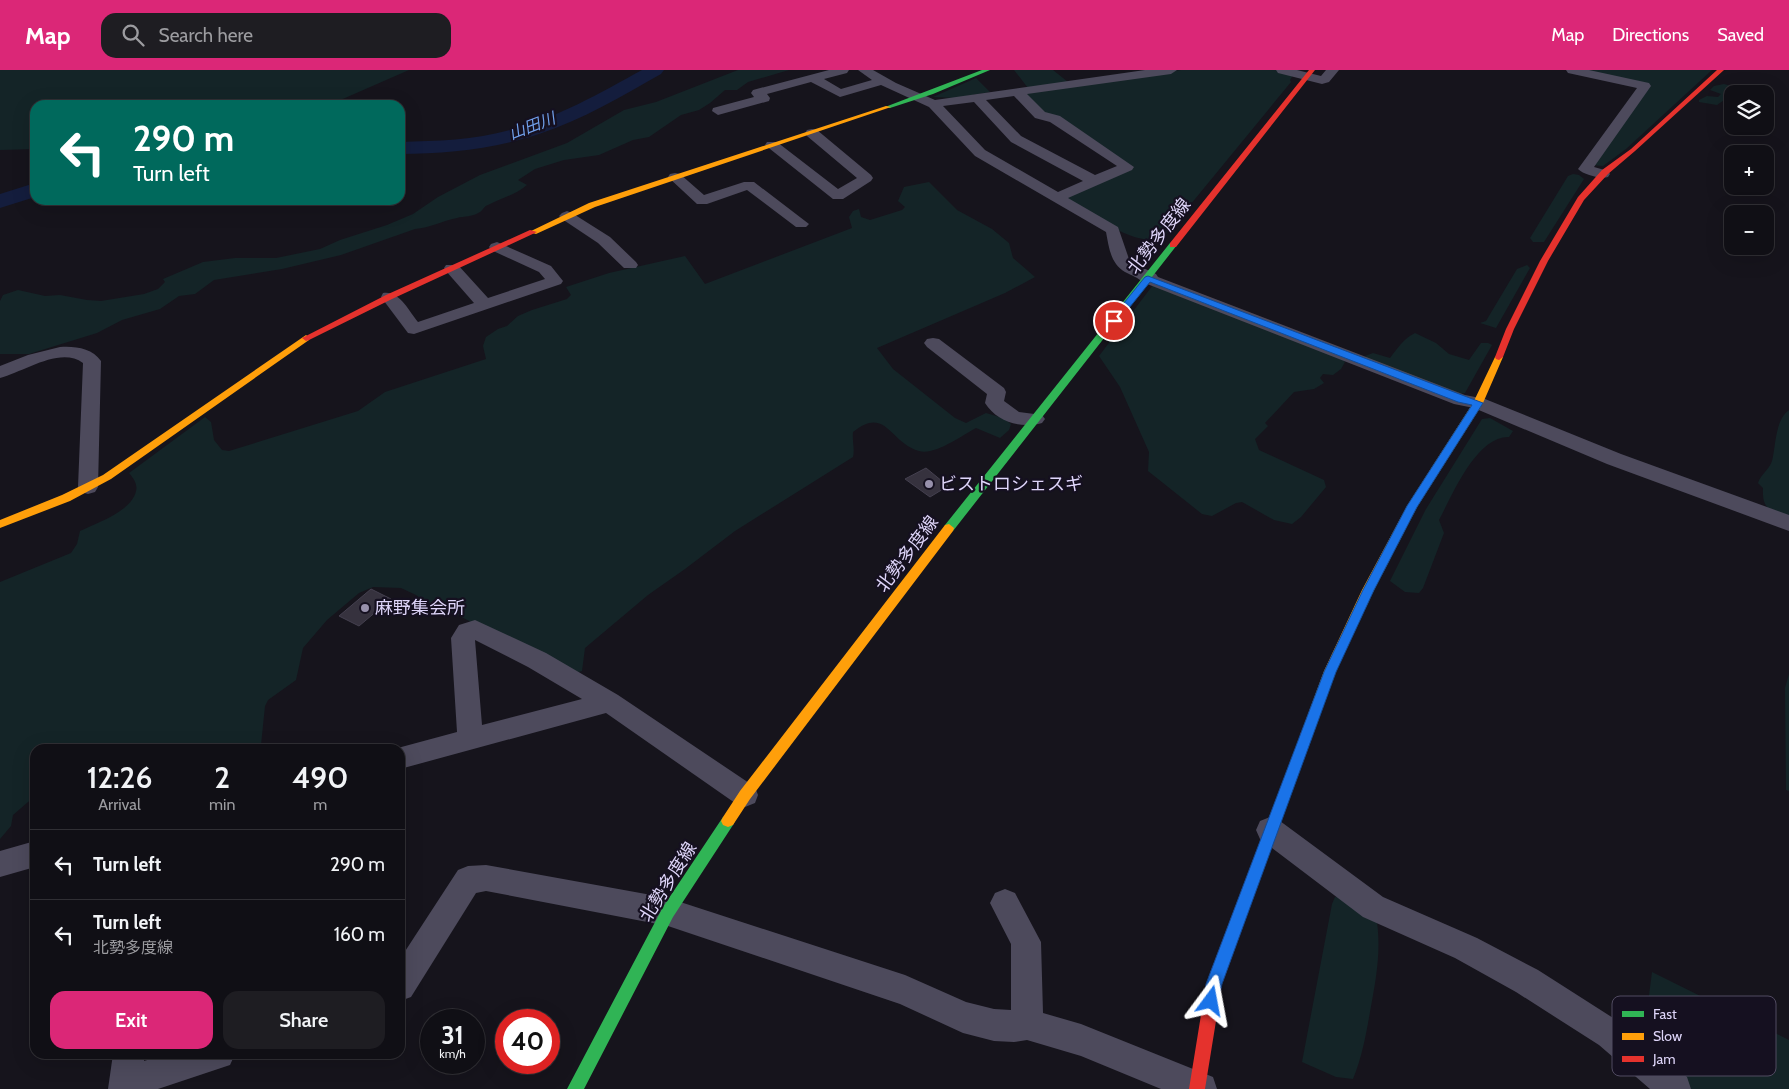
<!DOCTYPE html>
<html lang="en">
<head>
<meta charset="utf-8">
<style>
	:root { --surface:#100f15; --page:#1e1d22; --text:#f1f3f6; --muted:#9c9ca0; --line:#302f34; --accent:#db2777 }
	body { margin:0; font-family:Cabin,"Noto Sans JP",sans-serif; background:var(--page); color:var(--text); height:100vh; display:flex; flex-direction:column; font-size:19px; white-space:nowrap }
	* { box-sizing:border-box; margin:0 }
	p { font-size:16px; color:var(--muted) }
	.icon { flex:none; width:28px; height:28px; fill:none; stroke:currentColor; stroke-width:2; stroke-linecap:round; stroke-linejoin:round }
	.map { position:relative; flex:1; overflow:hidden }
	.drawer { position:absolute; left:30px; top:674px; width:375px; height:315px; display:flex; flex-direction:column; background:var(--surface); border-radius:15px; box-shadow:0 5px 20px #0002,0 0 0 1px var(--line) }
	.drawer>* { flex:none }
	.hud { position:absolute; left:30px; top:30px; width:375px; height:105px; border-radius:15px; box-shadow:0 5px 20px #0002,0 0 0 1px var(--line); background:#00695c; color:#fff; overflow:hidden }
	.fabs { position:absolute; left:1724px; top:15px; display:grid; gap:10px }
	.fabs a { display:grid; place-items:center; width:50px; height:50px; border-radius:10px; background:var(--surface); box-shadow:0 5px 20px #0002,0 0 0 1px var(--line); font-size:25px }
	.speed { position:absolute; left:420px; top:939px; display:flex; gap:10px; font-size:25px; font-weight:700; text-align:center }
	.speed>* { display:grid; place-content:center; width:65px; height:65px; border-radius:50%; background:var(--surface); box-shadow:0 5px 20px #0002,0 0 0 1px var(--line); line-height:1 }
	.speed small { font-size:12px; font-weight:400 }
	.speed .limit { border:8px solid #d22; background:#fff; color:#111 }
	.pin { position:absolute; display:grid; place-items:center; width:42px; height:42px; color:#fff; margin:-21px; border:2px solid #fff; border-radius:50%; box-shadow:0 1px 5px #0007 }
	.me { position:absolute; width:55px; margin:-28px; rotate:13deg; stroke-linejoin:round; filter:drop-shadow(0 0 4px #0008) }
	.turn { display:flex; align-items:center; gap:18px; height:105px; padding:0 20px; font-size:22px }
	.turn .icon { width:65px; height:65px; stroke-width:2.5 }
	.turn b { display:block; font-size:35px; line-height:42px }
	.eta { display:flex; justify-content:space-evenly; align-items:center; height:85px; text-align:center }
	.eta b { font-size:30px; font-weight:600; line-height:35px }
	.primary-button { display:flex; gap:10px; margin-top:auto; padding:10px 20px }
	.primary-button a { flex:1; height:58px; border-radius:15px; background:var(--accent); color:#fff; font-size:20px; font-weight:600; line-height:58px; text-align:center }
	.primary-button a+a { background:var(--page); color:var(--text) }
	ul { padding:0; list-style:none }
	li { display:flex; align-items:center; gap:15px; height:70px; padding:0 20px; border-top:1px solid var(--line) }
	li div { flex:1 }
	li b { display:block; font-size:19px }
	li em { font-style:normal }
	header { display:flex; align-items:center; gap:30px; box-sizing:border-box; height:70px; padding:0 25px; background:var(--accent); color:#fff }
	header strong { font-size:24px }
	nav { display:flex; gap:28px; margin-inline-start:auto; font-size:18px }
	.search { width:350px; height:45px; background:var(--page); display:flex; align-items:center; gap:12px; box-sizing:border-box; padding:0 18px; border-radius:15px; color:var(--muted); font-size:19px }
	.map>svg:first-child { display:block }
	.green { fill:#142427 }
	.lines { fill:none; stroke-linecap:round; stroke-linejoin:round }
	.river { fill:#141d3d; fill-rule:evenodd }
	.building { fill:#36323e; stroke:#44404f }
	.street { fill:#4d4a5c; fill-rule:evenodd }
	.fast { fill:#30b455; fill-rule:evenodd }
	.slow { fill:#ff9f0a; fill-rule:evenodd }
	.jam { fill:#e5322d; fill-rule:evenodd }
	.route { fill:#1a73e8; stroke:#114b97 }
	.poi-dot { fill:#9891ac; stroke:#151020; stroke-width:2 }
	.labels { text-anchor:middle; dominant-baseline:central; stroke-width:4.5; stroke-linejoin:round; paint-order:stroke }
	.far-water-label { font-size:16px; font-style:italic; fill:#70a0eb; stroke:#151020 }
	.street-label { font-size:18px; fill:#ded5f9; stroke:#151020 }
	.poi-label { font-size:18px; fill:#ded5f9; stroke:#151020; text-anchor:start }
	.key { fill:#151020; stroke:#514b61; stroke-width:1 }
	.key-label { font-size:14px; fill:#ded5f9 }
</style>
</head>
<body>
<header>
<strong>Map</strong>
<div class="search"><svg class="icon" aria-label="search" viewBox="0 0 24 24"><circle cx="10" cy="10" r="6"/><path d="M15 15l6 6"/></svg>Search here</div>
<nav><a>Map</a><a>Directions</a><a>Saved</a></nav>
</header>
<div class="map">
<svg width="1789" height="1019" viewBox="0 0 1789 1019">
	<rect width="100%" height="100%" fill="#16141c"/>
	<path class="green" d="M 0,0 L 409,0 L 329,35 L 35,35 L 35,79 L 0,80 Z
		M 738,0 L 789,0 L 748,12 L 737,20 L 725,20 L 710,33 L 699,40 L 681,45 L 649,67 L 633,70 L 599,85 L 564,90 L 535,99 L 518,110 L 527,115 C 515,125 502,128 488,135 C 484,136 483,140 480,142 C 473,147 464,146 457,148 C 442,151 430,158 415,159 L 341,185 L 282,199 L 214,210 L 195,224 L 179,226 L 160,239 L 122,250 L 97,263 L 29,284 L 0,284 L 0,231 L 3,225 L 18,220 L 45,226 L 60,225 L 87,230 L 101,231 L 144,224 L 158,219 L 165,212 L 163,209 L 203,192 L 235,188 L 276,188 L 320,179 L 340,170 L 387,155 L 413,144 L 438,127 L 480,105 L 567,73 L 624,40 L 656,32 Z
		M 1014,0 L 1053,0 L 1068,12 L 1028,18 Z
		M 1181,0 L 1276,0 L 1293,5 L 1290,10 L 1291,12 L 1163,168 C 1134,178 1092,144 1067,129 L 1066,126 L 1132,98 L 1042,44 L 1020,22 Z
		M 1577,0 L 1712,0 L 1626,79 L 1603,96 L 1591,95 L 1648,16 Z
		M 976,8 L 990,22 L 955,28 L 933,27 Z
		M 1724,14 L 1738,18 L 1739,20 L 1717,35 L 1699,32 L 1699,30 L 1707,26 L 1718,27 L 1721,24 L 1710,20 L 1714,16 Z
		M 1573,104 L 1579,105 L 1584,109 L 1544,172 L 1533,172 L 1530,168 L 1568,106 Z
		M 929,112 L 957,140 L 992,159 L 1009,173 L 1013,188 L 1035,207 L 1005,223 L 877,278 L 893,299 L 955,348 L 966,353 L 986,343 L 1003,348 L 1011,354 L 1009,360 L 1000,368 L 976,358 C 963,365 934,386 919,381 C 890,373 886,335 853,362 C 852,371 855,379 853,387 L 735,461 L 685,499 L 648,525 L 585,578 L 582,601 L 568,605 L 458,545 L 438,540 L 416,525 L 401,518 L 373,517 L 359,523 L 327,550 L 303,578 L 296,610 L 268,630 L 265,636 L 261,675 L 259,679 L 175,679 L 176,674 L 166,673 L 157,679 L 35,679 L 35,726 L 13,745 L 11,756 L 0,769 L 0,512 L 71,483 L 77,474 L 80,461 C 97,453 132,441 136,421 C 138,414 133,408 129,403 L 205,347 L 211,352 L 214,370 L 222,380 L 229,381 L 358,341 L 385,322 L 486,289 L 483,276 L 486,267 L 498,259 L 507,256 L 518,246 L 532,240 L 567,229 L 571,225 L 566,217 L 609,203 L 685,186 L 705,214 L 852,158 L 849,147 L 853,141 L 859,139 L 861,147 L 870,150 L 902,140 L 905,137 L 898,131 L 904,117 Z
		M 1527,195 L 1530,198 L 1496,258 L 1480,253 L 1486,251 L 1517,199 Z
		M 1153,215 L 1341,287 L 1345,292 L 1341,299 L 1333,305 L 1323,304 L 1320,308 L 1324,313 L 1314,319 L 1294,322 L 1265,353 L 1268,356 L 1255,369 L 1259,380 L 1324,410 L 1326,417 L 1301,447 L 1292,454 L 1274,450 L 1242,432 L 1236,433 L 1212,446 L 1202,444 L 1148,401 L 1149,382 L 1120,317 L 1099,286 Z
		M 1415,263 L 1436,273 L 1449,284 L 1469,290 L 1481,273 L 1488,273 L 1492,275 L 1465,323 L 1459,324 L 1369,291 L 1365,286 L 1373,283 L 1390,288 C 1397,279 1404,268 1415,263 Z
		M 1789,340 L 1789,448 C 1770,439 1762,441 1763,418 L 1758,413 C 1761,404 1769,400 1772,391 C 1776,375 1775,350 1789,340 Z
		M 1490,348 L 1513,361 L 1509,367 C 1476,366 1452,426 1439,450 L 1444,463 L 1423,518 L 1419,523 L 1405,522 L 1390,511 L 1426,439 L 1482,349 Z
		M 1789,604 L 1789,721 L 1786,720 L 1785,618 Z
		M 1335,827 L 1345,828 L 1376,846 C 1382,879 1376,909 1370,942 C 1366,965 1362,987 1353,1009 L 1336,1007 L 1302,992 L 1332,834 Z
		M 1652,902 L 1789,970 L 1789,1019 L 1689,1019 L 1642,980 Z"/>
	<g class="lines">
		<path class="river" d="M 642,0 L 664,0 L 661,4 C 622,26 582,50 539,64 C 494,79 447,84 400,84 L 400,72 C 437,71 474,70 510,60 C 557,48 600,23 642,0 Z
			M 35,113 L 35,127 L 0,138 L 0,124 Z"/>
	</g>
	<path class="building" d="M 926,398 L 948,416 L 930,427 L 905,409 Z
		M 371,519 L 391,529 L 359,556 L 339,546 Z"/>
	<g class="lines">
		<path class="street" d="M 829,0 L 849,0 L 847,3 L 824,9 L 841,19 L 872,10 L 858,0 L 873,0 L 896,13 L 935,30 L 1145,0 L 1177,0 L 1171,4 L 1027,24 L 1045,42 L 1060,46 L 1134,97 L 1132,100 L 1068,128 L 1118,157 L 1129,189 L 1137,195 L 1156,204 L 1158,207 L 1465,325 L 1485,329 L 1621,384 L 1789,445 L 1789,461 L 1607,394 L 1474,338 L 1454,334 L 1142,212 C 1138,207 1132,206 1125,202 C 1110,193 1109,177 1106,162 L 975,86 L 929,37 L 881,15 L 840,27 L 811,12 L 767,24 L 770,28 L 769,31 L 718,45 L 712,41 L 713,38 L 754,27 L 751,23 L 753,20 ZM 1014,26 L 1035,48 L 1050,52 L 1117,96 L 1095,105 L 1021,66 L 986,30 ZM 974,32 L 1011,72 L 1083,111 L 1058,122 L 985,80 L 943,36 Z
			M 1276,0 L 1297,0 L 1321,6 L 1326,0 L 1339,0 L 1329,12 L 1322,14 L 1278,3 Z
			M 1566,0 L 1589,0 L 1649,13 L 1651,16 L 1594,97 L 1608,101 L 1610,104 L 1608,107 C 1600,109 1584,105 1578,99 L 1637,18 L 1568,3 Z
			M 812,59 L 817,60 L 871,105 L 873,108 L 871,111 L 843,129 L 833,129 L 765,75 L 767,72 L 777,72 L 838,119 L 857,108 L 807,66 L 805,63 L 807,60 Z
			M 675,103 L 680,104 L 704,125 L 744,112 L 754,112 L 809,154 L 806,157 L 796,157 L 747,120 L 707,134 L 697,134 L 668,107 L 670,104 Z
			M 567,141 L 572,143 L 610,167 L 636,192 L 638,195 L 636,198 L 624,198 L 598,173 L 562,149 L 559,146 L 562,143 Z
			M 497,172 L 551,196 L 563,211 L 561,214 L 414,264 L 408,263 L 381,227 L 383,223 C 399,220 409,241 418,252 L 474,233 L 446,201 L 444,198 L 446,195 L 458,195 L 488,228 L 545,209 L 539,202 L 491,180 L 489,177 L 491,174 Z
			M 933,268 L 939,269 L 1004,318 L 1006,322 L 1004,331 L 1019,342 L 1042,345 L 1045,349 L 1042,353 C 1021,359 997,352 985,333 L 987,324 L 927,277 L 924,273 L 927,269 Z
			M 60,277 C 75,276 92,278 101,291 L 98,417 L 95,422 L 88,424 L 81,422 L 78,417 L 83,293 C 60,276 24,302 0,308 L 0,296 L 28,285 Z
			M 475,550 L 546,583 L 618,625 L 755,717 L 758,725 L 755,733 L 745,737 L 735,733 L 606,643 L 400,699 L 400,679 L 394,679 L 457,662 L 451,568 L 459,555 ZM 475,570 L 528,597 L 582,629 L 482,655 Z
			M 1270,747 L 1280,751 L 1383,827 L 1477,868 L 1538,900 L 1621,953 L 1687,1007 L 1691,1019 L 1650,1019 L 1599,975 L 1516,922 L 1455,888 L 1363,847 L 1260,769 L 1256,760 L 1260,751 Z
			M 35,771 L 35,797 L 0,807 L 0,781 Z
			M 486,795 L 668,828 L 905,905 L 966,932 L 994,939 L 1011,940 L 1011,874 L 990,833 L 995,823 L 1005,819 L 1015,823 L 1041,872 L 1043,943 L 1081,954 L 1213,1007 L 1217,1019 L 1161,1019 L 1081,986 L 1027,970 L 1014,972 L 994,971 L 963,963 L 900,934 L 668,856 L 486,821 L 476,823 L 411,927 L 400,931 L 400,889 L 458,800 L 468,796 Z
			M 113,984 L 145,984 L 144,991 L 167,984 L 235,984 L 230,995 L 158,1019 L 108,1019 Z"/>
		<path class="fast" d="M 982,0 L 990,0 L 933,24 L 890,38 L 885,37 Z
			M 1170,173 L 1177,175 L 953,461 L 945,461 L 944,458 L 945,455 Z
			M 728,745 L 733,747 L 735,751 L 733,755 L 673,847 L 584,1019 L 567,1019 L 663,837 L 723,747 Z"/>
		<path class="slow" d="M 886,36 L 891,37 L 595,137 L 536,164 L 529,162 L 589,133 Z
			M 306,265 L 310,268 L 309,270 L 111,409 L 70,431 L 0,458 L 0,450 L 62,425 L 103,405 Z
			M 1499,284 L 1503,287 L 1483,333 L 1417,437 L 1374,520 L 1336,601 L 1311,670 L 1306,671 L 1301,670 L 1300,666 L 1324,601 L 1362,520 L 1407,436 L 1473,333 L 1495,287 Z
			M 949,454 L 954,458 L 953,461 L 750,729 L 733,755 L 728,757 L 723,755 L 721,751 L 723,747 L 740,721 L 945,455 Z"/>
		<path class="jam" d="M 1309,0 L 1315,0 L 1176,177 L 1170,177 L 1170,173 Z
			M 1717,0 L 1724,0 L 1635,81 L 1608,104 L 1584,130 L 1548,191 L 1514,259 L 1503,287 L 1499,290 L 1496,289 L 1495,287 L 1506,259 L 1540,191 L 1578,127 L 1602,100 L 1631,79 Z
			M 530,160 L 537,162 L 392,229 L 309,270 L 306,271 L 302,268 L 386,225 Z
			M 1306,661 L 1311,662 L 1312,666 L 1222,914 L 1205,1019 L 1189,1019 L 1206,914 L 1300,666 L 1301,662 Z"/>
	</g>
	<path class="route" d="M 1148,206 L 1483,333 L 1417,437 L 1374,520 L 1336,602 L 1222,914 L 1217,937 L 1211,939 L 1206,937 L 1204,931 L 1206,914 L 1324,602 L 1363,520 L 1407,436 L 1472,335 L 1458,332 L 1150,212 L 1117,253 L 1111,253 L 1111,249 L 1145,207 Z"/>
	<g class="poi-dot">
		<circle cx="929" cy="414" r="5"/>
		<circle cx="365" cy="538" r="5"/>
	</g>
	<g class="labels">
		<g class="far-water-label">
			<text transform="translate(532 56) rotate(-21)">山田川</text>
		</g>
		<g class="street-label">
			<text transform="translate(1159 166) rotate(-52)">北勢多度線</text>
			<text transform="translate(907 484) rotate(-53)">北勢多度線</text>
			<text transform="translate(668 812) rotate(-58)">北勢多度線</text>
		</g>
		<g class="poi-label">
			<text x="939" y="414">ビストロシェスギ</text>
			<text x="375" y="538">麻野集会所</text>
		</g>
	</g>
	<rect x="1612" y="926" width="164" height="80" rx="8" class="key"/>
	<rect x="1622" y="941" width="22" height="6" fill="#30b455"/>
	<rect x="1622" y="963" width="22" height="7" fill="#ff9f0a"/>
	<rect x="1622" y="986" width="22" height="6" fill="#e5322d"/>
	<g class="key-label">
		<text x="1653" y="949">Fast</text>
		<text x="1653" y="971">Slow</text>
		<text x="1653" y="994">Jam</text>
	</g>
</svg>
<div class="fabs">
<a><svg class="icon" aria-label="layers" viewBox="0 0 24 24"><path d="M12 4l9 5-9 5-9-5zM3 14l9 5 9-5"/></svg></a>
<a>+</a>
<a>−</a>
</div>
<div class="speed"><div>31<small>km/h</small></div><div class="limit">40</div></div>
<div class="pin" style="left:1114px;top:251px;background:#d93025"><svg class="icon" aria-label="arrive" viewBox="0 0 24 24"><path d="M6 21V4h12l-3 4 3 4H6"/></svg></div>
<svg class="me" style="left:1211px;top:931px" viewBox="-20 -20 40 40"><path d="M0-17L14 15 0 8-14 15z" fill="#1a73e8" stroke="#fff" stroke-width="4"/></svg>
<div class="hud">
<div class="turn"><svg class="icon" aria-label="left" viewBox="0 0 24 24"><path d="M17 20v-9H6M10 6l-5 5 5 5"/></svg><div><b>290 m</b>Turn left</div></div>
</div>
<section class="drawer">
<div class="eta">
<div><b>12:26</b><p>Arrival</p></div>
<div><b>2</b><p>min</p></div>
<div><b>490</b><p>m</p></div>
</div>
<ul>
<li><svg class="icon" aria-label="left" viewBox="0 0 24 24"><path d="M17 20v-9H6M10 6l-5 5 5 5"/></svg><div><b>Turn left</b></div><em>290 m</em></li>
<li><svg class="icon" aria-label="left" viewBox="0 0 24 24"><path d="M17 20v-9H6M10 6l-5 5 5 5"/></svg><div><b>Turn left</b><p>北勢多度線</p></div><em>160 m</em></li>
</ul>
<div class="primary-button"><a>Exit</a><a>Share</a></div>
</section>
</div>
</body>
</html>
